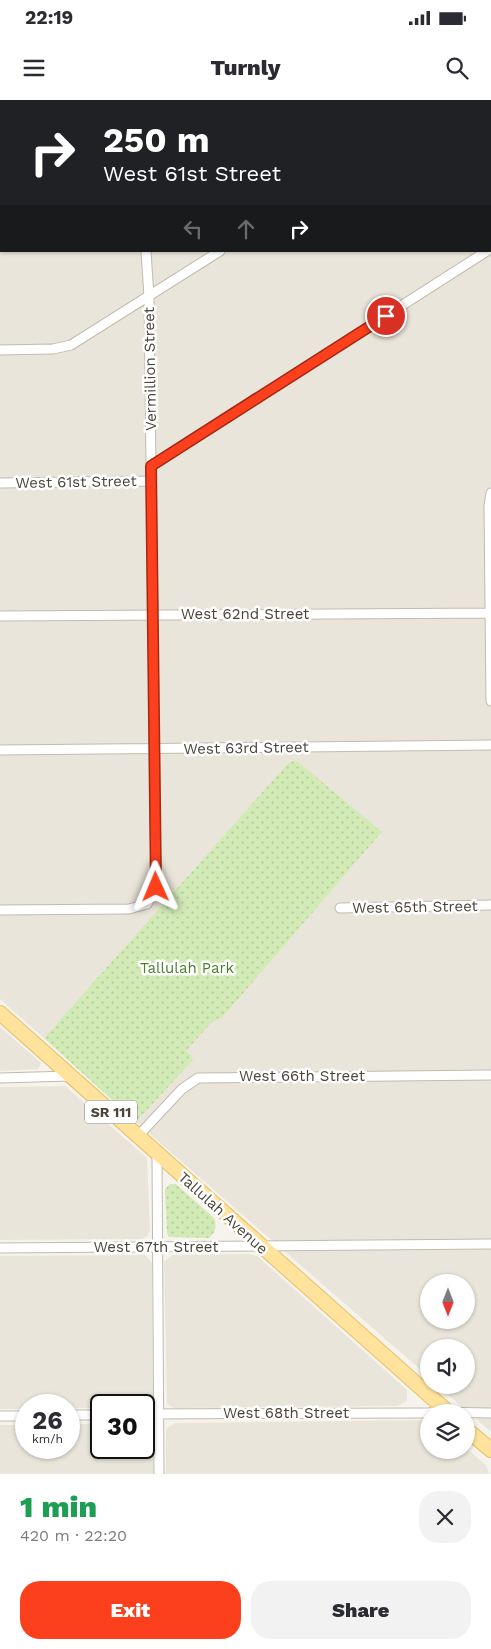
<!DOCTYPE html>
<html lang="en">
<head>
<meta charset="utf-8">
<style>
	:root { --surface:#fff; --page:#f2f2f3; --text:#2b2b33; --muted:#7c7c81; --accent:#fc3f1d }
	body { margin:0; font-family:"Work Sans",sans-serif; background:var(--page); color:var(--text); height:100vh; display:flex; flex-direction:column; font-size:19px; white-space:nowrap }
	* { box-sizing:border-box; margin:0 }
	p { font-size:16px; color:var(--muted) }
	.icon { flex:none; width:28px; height:28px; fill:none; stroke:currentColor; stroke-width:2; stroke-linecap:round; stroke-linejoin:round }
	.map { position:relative; height:1374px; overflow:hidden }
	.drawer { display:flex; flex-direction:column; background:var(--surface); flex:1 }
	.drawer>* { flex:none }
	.hud { position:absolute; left:0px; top:0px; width:491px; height:152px; box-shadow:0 1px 4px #0004; background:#202124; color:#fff; overflow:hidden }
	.needle { width:32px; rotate:180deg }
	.controls { position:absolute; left:420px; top:1174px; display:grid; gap:10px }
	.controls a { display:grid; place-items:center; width:55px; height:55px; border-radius:50%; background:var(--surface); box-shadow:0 1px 4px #0004; font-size:25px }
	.speed { position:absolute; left:15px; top:1294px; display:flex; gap:10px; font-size:25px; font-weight:700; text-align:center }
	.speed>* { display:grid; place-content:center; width:65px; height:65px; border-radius:50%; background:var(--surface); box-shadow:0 1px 4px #0004; line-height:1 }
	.speed small { font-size:12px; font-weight:400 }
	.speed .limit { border:2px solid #111; border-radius:8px; background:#fff; color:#111 }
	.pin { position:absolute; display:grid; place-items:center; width:42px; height:42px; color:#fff; margin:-21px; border:2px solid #fff; border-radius:50%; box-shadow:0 1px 5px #0007 }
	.me { position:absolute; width:55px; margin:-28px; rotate:359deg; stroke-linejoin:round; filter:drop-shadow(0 0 4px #0008) }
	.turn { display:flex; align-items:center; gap:18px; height:105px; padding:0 20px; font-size:22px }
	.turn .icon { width:65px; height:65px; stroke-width:2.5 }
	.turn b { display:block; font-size:35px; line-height:42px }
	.lanes { display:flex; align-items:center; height:48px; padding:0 20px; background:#0003; justify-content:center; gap:25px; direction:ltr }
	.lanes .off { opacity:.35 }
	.round { display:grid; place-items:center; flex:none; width:52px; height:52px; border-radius:20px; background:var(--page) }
	.summary { display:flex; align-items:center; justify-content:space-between; height:85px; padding:0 20px }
	h1 { font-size:30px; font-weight:800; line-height:38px; color:#1e9e55 }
	.button { display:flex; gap:10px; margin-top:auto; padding:10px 20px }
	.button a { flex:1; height:58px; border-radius:20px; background:var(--accent); color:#fff; font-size:20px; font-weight:800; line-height:58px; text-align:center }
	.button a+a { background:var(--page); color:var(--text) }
	.status { display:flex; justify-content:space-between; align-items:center; height:35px; padding:0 25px; background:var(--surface); direction:ltr }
	.status svg { height:14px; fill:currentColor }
	header { display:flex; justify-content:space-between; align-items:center; height:65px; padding:0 20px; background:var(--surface); font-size:22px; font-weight:800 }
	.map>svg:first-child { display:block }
	.residential { fill:#eae5da; fill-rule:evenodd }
	.grass { fill:url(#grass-dots) }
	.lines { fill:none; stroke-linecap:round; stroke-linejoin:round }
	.street-casing { stroke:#c2bbae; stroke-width:11 }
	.primary-casing { stroke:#e6c16a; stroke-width:16 }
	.street { stroke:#fff; stroke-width:9 }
	.primary { stroke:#ffe39c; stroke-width:14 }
	.route-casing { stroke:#a42913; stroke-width:12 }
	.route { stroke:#fc3f1d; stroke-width:9 }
	.labels { text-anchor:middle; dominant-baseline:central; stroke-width:5; stroke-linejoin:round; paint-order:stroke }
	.shield { fill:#fff; stroke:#817c74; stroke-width:1 }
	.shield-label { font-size:14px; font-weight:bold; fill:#4b4439 }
	.street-label { font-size:15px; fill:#4b4439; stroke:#fff }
	.park-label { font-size:15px; fill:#4a7f2a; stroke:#fff }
</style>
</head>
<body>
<div class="status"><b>22:19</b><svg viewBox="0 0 49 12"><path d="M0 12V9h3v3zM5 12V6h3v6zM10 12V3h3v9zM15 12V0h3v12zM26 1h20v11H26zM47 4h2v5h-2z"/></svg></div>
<header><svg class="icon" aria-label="menu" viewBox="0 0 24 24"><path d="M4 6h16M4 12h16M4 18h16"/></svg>Turnly<svg class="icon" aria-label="search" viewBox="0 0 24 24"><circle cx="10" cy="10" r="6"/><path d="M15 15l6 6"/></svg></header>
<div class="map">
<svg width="491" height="1374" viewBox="0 0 491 1374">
	<defs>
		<pattern id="grass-dots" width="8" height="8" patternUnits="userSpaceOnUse" patternTransform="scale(1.25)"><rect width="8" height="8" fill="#d2eab5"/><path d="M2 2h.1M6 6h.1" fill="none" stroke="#b6ca9c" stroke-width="1.8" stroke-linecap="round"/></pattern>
	</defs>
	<rect width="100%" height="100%" fill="#f6f3ec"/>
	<path class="residential" d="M 0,0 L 491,0 L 491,1332 L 437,1285 L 466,1285 L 466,1248 L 429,1248 L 429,1277 L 136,1022 L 194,959 L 185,951 L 212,922 L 222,918 L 382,732 L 289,662 L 44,938 L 0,899 ZM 1,1 L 490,1 L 490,151 L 1,151 ZM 429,1182 L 466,1182 L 466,1220 L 429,1220 Z
		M 0,927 L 41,963 L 38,969 L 0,971 Z
		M 65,986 L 147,1058 L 150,1131 L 147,1136 L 142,1139 L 0,1140 L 0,987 Z
		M 249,1154 L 257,1156 L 407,1290 L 407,1301 L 398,1306 L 174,1308 L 167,1304 L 164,1162 L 172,1155 Z
		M 145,1155 L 152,1163 L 153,1301 L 149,1306 L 101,1305 L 101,1308 L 69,1308 L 69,1305 L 26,1305 L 26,1309 L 0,1309 L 0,1156 Z
		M 429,1320 L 429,1350 L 466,1350 L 466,1348 L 486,1365 L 489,1374 L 166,1374 L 166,1332 L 167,1328 L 175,1323 Z
		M 144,1323 L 151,1325 L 153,1331 L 154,1374 L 0,1374 L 0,1325 L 26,1325 L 26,1348 L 69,1348 L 69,1324 L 101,1324 L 101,1348 L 144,1348 Z"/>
	<path class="grass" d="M 297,661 L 382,732 L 222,918 L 212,922 L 186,951 L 194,959 L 136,1022 L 44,938 L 289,662 Z
		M 170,1084 L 176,1084 L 215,1119 C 216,1127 216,1132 209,1138 L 169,1137 L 167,1134 L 165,1089 Z"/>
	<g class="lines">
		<g class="street-casing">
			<path id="street" d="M 134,0 L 134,1
				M 205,1 L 207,0
				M 455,1 L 457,0
				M 0,250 L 53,249 L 71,245 L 220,151
				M 151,366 L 487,151
				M 0,383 L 151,381
				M 491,393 L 489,406 L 491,601
				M 0,516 L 491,513
				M 0,650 L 491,645
				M 340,808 L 491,805
				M 0,810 L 129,809 L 147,804 L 156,787 L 149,197 L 146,151
				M 0,978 L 71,976
				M 138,1036 L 182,989 L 198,978 L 491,975
				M 157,1054 L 159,1374
				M 0,1148 L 491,1144
				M 432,1312 L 491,1313
				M 144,1314 L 429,1313
				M 69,1315 L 101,1315
				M 0,1316 L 26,1316"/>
		</g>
		<g class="primary-casing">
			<path id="primary" d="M 0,913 L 448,1312
				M 466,1329 L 491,1350"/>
		</g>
		<use href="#street" class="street"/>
		<use href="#primary" class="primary"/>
	</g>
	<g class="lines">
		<g class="route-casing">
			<path id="route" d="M 156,787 L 151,366 L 386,216"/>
		</g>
		<use href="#route" class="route"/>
	</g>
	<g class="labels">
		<rect class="shield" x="85" y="1000.5" width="52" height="23" rx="4"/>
		<g class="shield-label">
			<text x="111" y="1012">SR 111</text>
		</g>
		<g class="street-label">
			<text transform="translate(150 269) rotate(-91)">Vermillion Street</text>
			<text transform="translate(76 382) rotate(-1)">West 61st Street</text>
			<text x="245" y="514">West 62nd Street</text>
			<text transform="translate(246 648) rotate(-1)">West 63rd Street</text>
			<text transform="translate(415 807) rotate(-1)">West 65th Street</text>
			<text x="302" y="976">West 66th Street</text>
			<text transform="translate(223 1113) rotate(42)">Tallulah Avenue</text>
			<text x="156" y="1147">West 67th Street</text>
			<text x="286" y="1313">West 68th Street</text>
		</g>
		<g class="park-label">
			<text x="187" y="868">Tallulah Park</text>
		</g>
	</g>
</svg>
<div class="controls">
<a><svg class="needle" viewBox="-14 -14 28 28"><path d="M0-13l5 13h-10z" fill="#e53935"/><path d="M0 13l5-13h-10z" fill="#7c7c81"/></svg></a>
<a><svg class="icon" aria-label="sound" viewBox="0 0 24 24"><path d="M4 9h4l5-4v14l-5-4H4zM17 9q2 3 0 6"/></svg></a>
<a><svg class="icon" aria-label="layers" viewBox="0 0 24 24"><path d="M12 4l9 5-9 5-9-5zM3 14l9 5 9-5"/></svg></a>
</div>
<div class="speed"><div>26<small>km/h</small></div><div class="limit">30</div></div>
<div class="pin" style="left:386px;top:216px;background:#d93025"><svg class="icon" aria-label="arrive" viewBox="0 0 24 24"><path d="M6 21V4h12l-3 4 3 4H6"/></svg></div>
<svg class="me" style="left:156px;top:787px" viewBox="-20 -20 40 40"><path d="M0-17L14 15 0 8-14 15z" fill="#fc3f1d" stroke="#fff" stroke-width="4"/></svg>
<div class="hud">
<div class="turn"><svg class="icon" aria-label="right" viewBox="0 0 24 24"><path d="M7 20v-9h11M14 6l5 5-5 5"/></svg><div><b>250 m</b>West 61st Street</div></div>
<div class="lanes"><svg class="icon off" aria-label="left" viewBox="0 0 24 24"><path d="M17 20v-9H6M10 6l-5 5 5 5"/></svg><svg class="icon off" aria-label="ahead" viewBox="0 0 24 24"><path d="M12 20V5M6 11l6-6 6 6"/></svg><svg class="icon" aria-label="right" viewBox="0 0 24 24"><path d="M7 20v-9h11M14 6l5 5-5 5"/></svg></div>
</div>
</div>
<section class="drawer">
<div class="summary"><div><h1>1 min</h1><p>420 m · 22:20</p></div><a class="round"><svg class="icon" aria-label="close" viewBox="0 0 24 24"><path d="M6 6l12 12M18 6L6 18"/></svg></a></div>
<div class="button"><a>Exit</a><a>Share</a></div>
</section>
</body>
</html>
